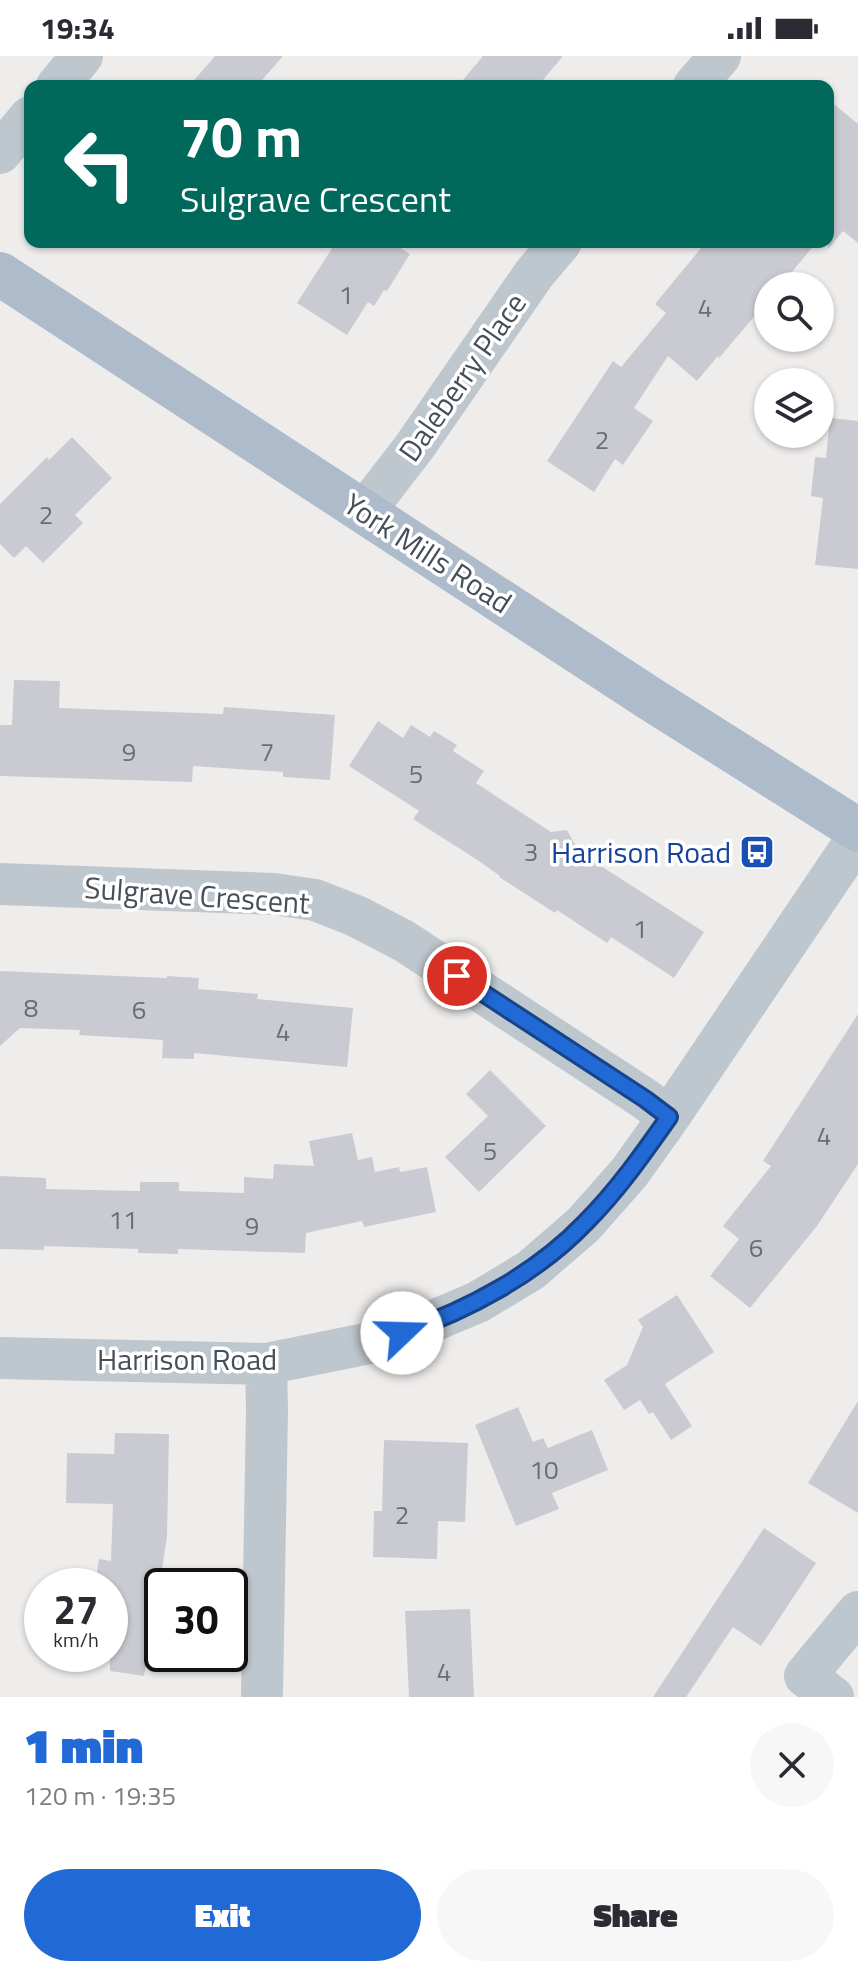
<!DOCTYPE html>
<html lang="en">
<head>
<meta charset="utf-8">
<style>
	:root { --surface:#fff; --page:#f7f7f7; --text:#2b2b33; --muted:#7c7c81; --accent:#2169d4 }
	body { margin:0; font-family:"Titillium Web",sans-serif; background:var(--page); color:var(--text); height:100vh; display:flex; flex-direction:column; font-size:30px; white-space:nowrap }
	* { box-sizing:border-box; margin:0 }
	p { font-size:26px; color:var(--muted) }
	.icon { flex:none; width:44px; height:44px; fill:none; stroke:currentColor; stroke-width:2; stroke-linecap:round; stroke-linejoin:round }
	.map { position:relative; height:1641px; overflow:hidden }
	.side { display:flex; flex-direction:column; background:var(--surface); flex:1 }
	.side>* { flex:none }
	.hud { position:absolute; left:24px; top:24px; width:810px; height:168px; border-radius:16px; box-shadow:0 2px 6px #0004; background:#00695c; color:#fff; overflow:hidden }
	.buttons { position:absolute; left:754px; top:216px; display:grid; gap:16px }
	.buttons a { display:grid; place-items:center; width:80px; height:80px; border-radius:50%; background:var(--surface); box-shadow:0 2px 6px #0004; font-size:40px }
	.speed { position:absolute; left:24px; top:1512px; display:flex; gap:16px; font-size:40px; font-weight:700; text-align:center }
	.speed>* { display:grid; place-content:center; width:104px; height:104px; border-radius:50%; background:var(--surface); box-shadow:0 2px 6px #0004; line-height:1 }
	.speed small { font-size:20px; font-weight:400 }
	.speed .limit { border:4px solid #111; border-radius:12px; background:#fff; color:#111 }
	.pin { position:absolute; display:grid; place-items:center; width:68px; height:68px; color:#fff; margin:-34px; border:4px solid #fff; border-radius:50%; box-shadow:0 2px 8px #0007 }
	.me { position:absolute; width:88px; margin:-44px; rotate:69deg; stroke-linejoin:round; filter:drop-shadow(0 0 6px #0008) }
	.turn { display:flex; align-items:center; gap:28px; height:168px; padding:0 24px; font-size:36px }
	.turn .icon { width:104px; height:104px; stroke-width:2.5 }
	.turn b { display:block; font-size:56px; line-height:68px }
	.round { display:grid; place-items:center; flex:none; width:84px; height:84px; border-radius:42px; background:var(--page) }
	.head { display:flex; align-items:center; justify-content:space-between; height:136px; padding:0 24px }
	h1 { font-size:48px; font-weight:800; line-height:60px; color:var(--accent) }
	.action { display:flex; gap:16px; margin-top:auto; padding:16px 24px }
	.action a { flex:1; height:92px; border-radius:48px; background:var(--accent); color:#fff; font-size:32px; font-weight:800; line-height:92px; text-align:center }
	.action a+a { background:var(--page); color:var(--text) }
	.status { display:flex; justify-content:space-between; align-items:center; height:56px; padding:0 40px; background:var(--surface); direction:ltr }
	.status svg { height:22px; fill:currentColor }
	.map>svg:first-child { display:block }
	.building { fill:#cacbd2 }
	.lines { fill:none; stroke-linecap:round; stroke-linejoin:round }
	.minor { stroke:#bec6ce; stroke-width:42 }
	.major { stroke:#adbbcb; stroke-width:44 }
	.route-casing { stroke:#15448a; stroke-width:20 }
	.route { stroke:#2169d4; stroke-width:14 }
	.labels { text-anchor:middle; dominant-baseline:central; stroke-width:7; stroke-linejoin:round; paint-order:stroke }
	.number-label { font-size:26px; fill:#676e77 }
	.street-label { font-size:30px; fill:#464f59; stroke:#fff }
	.transit-label { font-size:30px; fill:#164399; stroke:#fff; text-anchor:end }
</style>
</head>
<body>
<div class="status"><b>19:34</b><svg viewBox="0 0 49 12"><path d="M0 12V9h3v3zM5 12V6h3v6zM10 12V3h3v9zM15 12V0h3v12zM26 1h20v11H26zM47 4h2v5h-2z"/></svg></div>
<div class="map">
<svg width="858" height="1641" viewBox="0 0 858 1641">
	<rect width="100%" height="100%" fill="#efedec"/>
	<path class="building" d="M 215,0 L 283,0 L 257,30 L 189,30 Z
		M 483,0 L 563,0 L 538,30 L 458,30 Z
		M 828,43 L 858,68 L 858,187 L 843,175 L 828,193 Z
		M 336,186 L 391,186 L 410,198 L 387,235 L 384,234 L 374,250 L 368,246 L 347,279 L 297,247 Z
		M 706,186 L 817,186 L 780,230 L 768,230 L 768,244 L 719,302 L 718,300 L 697,325 L 668,300 L 634,352 L 653,365 L 623,409 L 615,403 L 594,436 L 547,405 L 613,305 L 621,311 L 666,257 L 655,248 Z
		M 830,362 L 858,365 L 858,513 L 815,509 L 823,442 L 811,440 L 815,401 L 826,402 Z
		M 72,381 L 112,422 L 75,459 L 83,467 L 43,507 L 26,490 L 14,502 L 0,488 L 0,448 L 47,401 L 49,404 Z
		M 14,624 L 60,625 L 59,652 L 223,658 L 224,651 L 335,659 L 330,724 L 283,721 L 283,716 L 193,710 L 192,726 L 0,720 L 0,669 L 12,669 Z
		M 378,665 L 403,682 L 411,669 L 430,681 L 434,675 L 457,689 L 453,695 L 484,715 L 476,727 L 551,776 L 567,774 L 578,794 L 590,803 L 704,876 L 674,922 L 611,881 L 607,887 L 557,854 L 555,857 L 499,821 L 500,820 L 476,803 L 413,763 L 419,755 L 349,710 Z
		M 0,915 L 167,922 L 167,920 L 199,922 L 198,933 L 258,938 L 257,943 L 353,952 L 347,1011 L 194,997 L 194,1003 L 162,1002 L 163,984 L 79,979 L 80,974 L 20,972 L 0,990 Z
		M 858,958 L 858,1108 L 817,1170 L 750,1252 L 710,1220 L 739,1183 L 723,1170 L 771,1110 L 763,1105 Z
		M 490,1014 L 546,1070 L 479,1136 L 445,1101 L 488,1060 L 466,1038 Z
		M 352,1077 L 358,1104 L 372,1101 L 375,1116 L 399,1111 L 400,1116 L 427,1111 L 436,1156 L 364,1171 L 362,1165 L 306,1177 L 305,1197 L 178,1193 L 178,1198 L 138,1197 L 138,1193 L 44,1190 L 44,1194 L 0,1193 L 0,1120 L 46,1122 L 46,1133 L 140,1135 L 140,1126 L 179,1126 L 179,1135 L 244,1137 L 244,1121 L 273,1123 L 274,1108 L 314,1110 L 309,1085 Z
		M 677,1239 L 714,1296 L 665,1328 L 692,1370 L 671,1384 L 653,1356 L 649,1358 L 640,1344 L 624,1354 L 604,1324 L 627,1309 L 643,1271 L 638,1264 Z
		M 858,1345 L 858,1457 L 808,1427 Z
		M 518,1351 L 533,1386 L 543,1382 L 548,1392 L 592,1374 L 608,1414 L 552,1437 L 559,1453 L 516,1470 L 475,1369 Z
		M 115,1377 L 169,1378 L 167,1481 L 162,1513 L 177,1516 L 176,1530 L 159,1530 L 144,1620 L 110,1615 L 110,1530 L 95,1530 L 99,1503 L 111,1505 L 113,1448 L 66,1447 L 67,1397 L 114,1398 Z
		M 384,1384 L 468,1387 L 465,1466 L 438,1465 L 437,1503 L 373,1501 L 374,1455 L 382,1455 Z
		M 764,1472 L 816,1507 L 761,1590 L 733,1571 L 686,1641 L 653,1641 Z
		M 470,1553 L 474,1641 L 409,1641 L 405,1555 Z"/>
	<g class="lines">
		<path class="minor" d="M 57,30 L 82,0
			M 694,30 L 720,0
			M 0,97 L 30,61
			M 364,456 L 415,390 L 534,218 L 561,186
			M 0,828 L 274,838 L 315,844 L 356,860 L 404,885 L 645,1043 L 669,1061
			M 0,1302 L 266,1308 L 375,1286 L 428,1267 L 478,1246 L 531,1214 L 583,1169 L 629,1117 L 669,1061 L 858,781
			M 262,1638 L 267,1353 L 266,1308
			M 833,1641 L 805,1620 L 858,1556"/>
		<path class="major" d="M 0,218 L 649,642 L 858,774"/>
	</g>
	<g class="lines">
		<g class="route-casing">
			<path id="route" d="M 402,1277 C 468,1254 536,1218 585,1167 C 617,1135 643,1098 669,1061 L 645,1043 L 457,920"/>
		</g>
		<use href="#route" class="route"/>
	</g>
	<defs>
		<g id="bus-square" transform="scale(1.8)"><rect x="-9" y="-9" width="18" height="18" rx="4" fill="#1a4fb4" stroke="#fff"/><path d="M-5-6H5V4H4V6H2V4H-2V6H-4V4H-5ZM-3.5-4V0h7V-4ZM-3.5 1.2v1.5H-2V1.2ZM2 1.2v1.5H3.5V1.2Z" fill="#fff"/></g>
	</defs>
	<g fill-rule="evenodd">
		<use href="#bus-square" x="757" y="796"/>
	</g>
	<g class="labels">
		<g class="number-label">
			<text x="346" y="238">1</text>
			<text x="705" y="251">4</text>
			<text x="602" y="383">2</text>
			<text x="46" y="458">2</text>
			<text x="129" y="695">9</text>
			<text x="267" y="695">7</text>
			<text x="416" y="717">5</text>
			<text x="531" y="795">3</text>
			<text x="640" y="872">1</text>
			<text x="31" y="951">8</text>
			<text x="139" y="953">6</text>
			<text x="283" y="975">4</text>
			<text x="824" y="1079">4</text>
			<text x="490" y="1094">5</text>
			<text x="123" y="1163">11</text>
			<text x="252" y="1169">9</text>
			<text x="756" y="1191">6</text>
			<text x="544" y="1413">10</text>
			<text x="402" y="1458">2</text>
			<text x="444" y="1615">4</text>
		</g>
		<g class="street-label">
			<text transform="translate(462 321) rotate(-55)">Daleberry Place</text>
			<text transform="translate(428 497) rotate(33)">York Mills Road</text>
			<text transform="translate(197 839) rotate(4)">Sulgrave Crescent</text>
			<text x="187" y="1303">Harrison Road</text>
		</g>
		<g class="transit-label">
			<text x="731" y="796">Harrison Road</text>
		</g>
	</g>
</svg>
<div class="buttons">
<a><svg class="icon" aria-label="search" viewBox="0 0 24 24"><circle cx="10" cy="10" r="6"/><path d="M15 15l6 6"/></svg></a>
<a><svg class="icon" aria-label="layers" viewBox="0 0 24 24"><path d="M12 4l9 5-9 5-9-5zM3 14l9 5 9-5"/></svg></a>
</div>
<div class="speed"><div>27<small>km/h</small></div><div class="limit">30</div></div>
<div class="pin" style="left:457px;top:920px;background:#d93025"><svg class="icon" aria-label="arrive" viewBox="0 0 24 24"><path d="M6 21V4h12l-3 4 3 4H6"/></svg></div>
<svg class="me" style="left:402px;top:1277px" viewBox="-20 -20 40 40"><circle r="19" fill="#fff"/><path d="M0-13L10 11 0 6-10 11z" fill="#2169d4"/></svg>
<div class="hud">
<div class="turn"><svg class="icon" aria-label="left" viewBox="0 0 24 24"><path d="M17 20v-9H6M10 6l-5 5 5 5"/></svg><div><b>70 m</b>Sulgrave Crescent</div></div>
</div>
</div>
<section class="side">
<div class="head"><div><h1>1 min</h1><p>120 m · 19:35</p></div><a class="round"><svg class="icon" aria-label="close" viewBox="0 0 24 24"><path d="M6 6l12 12M18 6L6 18"/></svg></a></div>
<div class="action"><a>Exit</a><a>Share</a></div>
</section>
</body>
</html>
